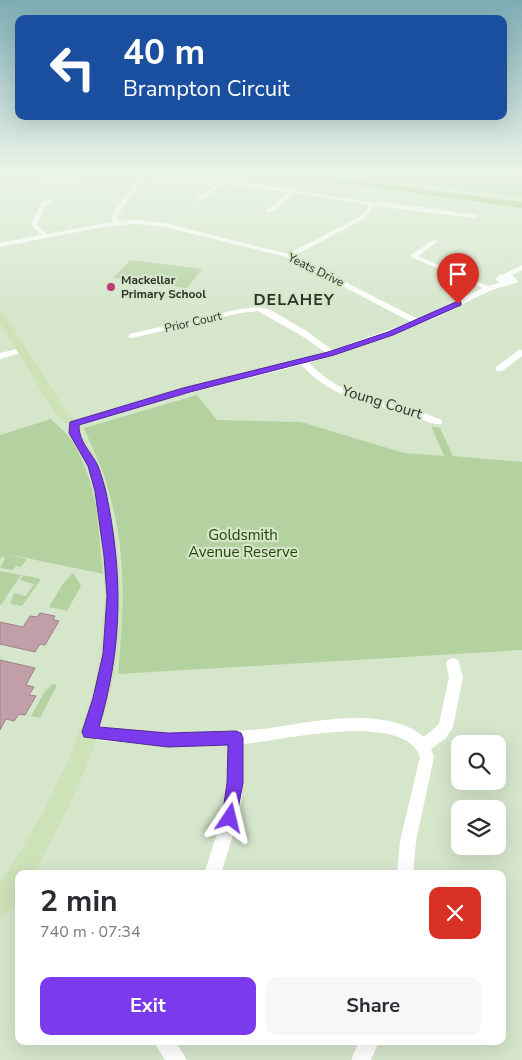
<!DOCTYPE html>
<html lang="en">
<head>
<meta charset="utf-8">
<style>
	:root { --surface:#fff; --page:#f7f7f7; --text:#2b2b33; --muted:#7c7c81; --accent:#7c3aed }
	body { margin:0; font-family:"Nunito Sans",sans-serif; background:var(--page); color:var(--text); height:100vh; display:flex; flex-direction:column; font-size:19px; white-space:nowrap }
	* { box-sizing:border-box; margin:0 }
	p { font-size:16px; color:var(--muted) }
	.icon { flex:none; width:28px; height:28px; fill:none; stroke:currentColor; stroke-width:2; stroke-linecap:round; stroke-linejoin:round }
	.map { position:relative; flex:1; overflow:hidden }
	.sheet { position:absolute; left:15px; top:870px; width:491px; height:175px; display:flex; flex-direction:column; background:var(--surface); border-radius:10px; box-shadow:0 5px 20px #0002 }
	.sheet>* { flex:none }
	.guide { position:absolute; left:15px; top:15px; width:492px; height:105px; border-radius:10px; box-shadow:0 5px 20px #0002; background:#1a4fa0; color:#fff; overflow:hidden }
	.controls { position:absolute; left:451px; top:735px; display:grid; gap:10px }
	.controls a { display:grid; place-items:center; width:55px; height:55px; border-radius:10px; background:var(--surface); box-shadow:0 5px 20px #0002; font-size:25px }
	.pin { position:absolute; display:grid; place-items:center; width:42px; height:42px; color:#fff; margin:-51px -21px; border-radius:50% 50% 50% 0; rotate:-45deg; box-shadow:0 0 5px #0007 }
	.pin .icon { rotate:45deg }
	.me { position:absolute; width:55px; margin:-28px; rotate:10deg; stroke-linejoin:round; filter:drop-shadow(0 0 4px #0008) }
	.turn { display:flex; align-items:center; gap:18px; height:105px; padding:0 25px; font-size:22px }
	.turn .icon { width:65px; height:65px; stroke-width:2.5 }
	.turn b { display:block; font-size:35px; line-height:42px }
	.round { display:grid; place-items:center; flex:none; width:52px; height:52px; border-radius:10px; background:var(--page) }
	.overview { display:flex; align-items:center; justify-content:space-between; height:85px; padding:0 25px }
	h1 { font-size:30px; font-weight:700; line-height:38px }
	.primary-button { display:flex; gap:10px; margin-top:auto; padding:10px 25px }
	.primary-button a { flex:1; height:58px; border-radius:10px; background:var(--accent); color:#fff; font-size:20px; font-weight:700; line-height:58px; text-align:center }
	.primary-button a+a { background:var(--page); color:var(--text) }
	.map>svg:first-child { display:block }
	.green { fill:#b3d2a0 }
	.building { fill:#c09fa9; stroke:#a0818a }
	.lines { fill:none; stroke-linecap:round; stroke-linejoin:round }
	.street { fill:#fff; fill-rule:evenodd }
	.secondary { fill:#cee2b8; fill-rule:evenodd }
	.primary { fill:#9dc671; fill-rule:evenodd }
	.route { fill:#7c3aed; stroke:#51269a }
	.poi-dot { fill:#c23872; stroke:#d5e6cb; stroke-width:2 }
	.labels { text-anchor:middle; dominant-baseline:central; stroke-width:4.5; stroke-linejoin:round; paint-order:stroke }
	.far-street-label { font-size:12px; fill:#2d3329; stroke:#d5e6cb }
	.far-poi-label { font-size:12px; font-weight:bold; fill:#2d3329; stroke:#d5e6cb; text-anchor:start }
	.street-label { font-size:15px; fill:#2d3329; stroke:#d5e6cb }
	.park-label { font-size:15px; fill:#234500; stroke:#d5e6cb }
	.far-district-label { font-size:16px; font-weight:bold; letter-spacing:1px; fill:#2d3329; stroke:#d5e6cb }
</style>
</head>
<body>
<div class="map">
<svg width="522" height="1060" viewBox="0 0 522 1060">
	<rect width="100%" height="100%" fill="#d5e6cb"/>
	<path class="green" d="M 325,171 L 522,171 L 522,197 Z
		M 130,260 L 202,269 L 187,288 L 113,278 Z
		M 197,395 L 217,420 L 301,422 L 404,453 L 444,456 L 431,426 L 440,428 L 453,456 L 522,462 L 522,650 L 118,674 C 124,609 127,552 108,489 C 103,468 92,448 84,428 Z
		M 51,419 C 58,426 67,433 72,441 C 98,484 99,526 104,574 L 2,553 L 27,559 L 21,567 L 16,566 L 13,570 L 0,568 L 5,558 L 2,557 L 0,559 L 0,435 Z
		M 0,571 L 21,575 L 1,605 L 0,604 Z
		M 73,573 L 81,586 L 67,611 L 49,607 L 64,582 Z
		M 23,575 L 41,579 L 22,606 L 10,604 L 14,593 L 26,596 L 34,584 L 20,580 Z
		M 53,684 L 57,685 L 40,718 L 31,716 L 45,691 Z"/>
	<path class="building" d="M 40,613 L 55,616 L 53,620 L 59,621 L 45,645 L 40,644 L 35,652 L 0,644 L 0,622 L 23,627 L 30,616 L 37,617 Z
		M 0,660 L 35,668 L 26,685 L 34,687 L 29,695 L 36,696 L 25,715 L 19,714 L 14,721 L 6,719 L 0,730 Z"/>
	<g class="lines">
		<path class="street" d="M 121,172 L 200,176 L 371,202 L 384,202 L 476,215 L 477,216 L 474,218 L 374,206 L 365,218 L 294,256 L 418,319 L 483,288 L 411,257 L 411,255 L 433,240 L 438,241 L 418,256 L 488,286 L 499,283 L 495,279 L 500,275 L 504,274 L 522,265 L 522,270 L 512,275 L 518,281 L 517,283 C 486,288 461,307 432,319 C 392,336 350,349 309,363 C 345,400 383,400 429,415 L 442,420 L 442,424 C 432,426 419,417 409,414 C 364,401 337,401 301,365 L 161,400 L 74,427 L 69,424 L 71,422 L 155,396 L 300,360 L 325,352 L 302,336 L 258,311 L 240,313 L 132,338 L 129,338 L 129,334 L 240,309 L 259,307 L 271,310 L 308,332 L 332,350 L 411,322 L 287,257 L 165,227 L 136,224 L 108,226 L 0,247 L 0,243 L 41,235 L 31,225 L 41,203 L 50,198 L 53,200 L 46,205 L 37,225 L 47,234 L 113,222 L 112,216 L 115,210 L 141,175 L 81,176 L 41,181 L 38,179 L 81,173 ZM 148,176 L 219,182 L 197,199 L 199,202 L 224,183 L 288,192 C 280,199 273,205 265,211 L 268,213 L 276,209 L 294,193 L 359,203 L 368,205 L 368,208 L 361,216 L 288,254 L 165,223 L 136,220 L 119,221 L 118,216 L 121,210 L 144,178 Z
			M 22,348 L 25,348 L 25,352 L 0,359 L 0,353 Z
			M 519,350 L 522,350 L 522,356 L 502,371 L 496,371 L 496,367 Z
			M 453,658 L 458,660 L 463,677 L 453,727 L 446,738 L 431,749 L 434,757 L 416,841 L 413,874 L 397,874 L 400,841 L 420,757 C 405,710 279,741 243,744 L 242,799 L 238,818 L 221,874 L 204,874 L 222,818 L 226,799 L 228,745 C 181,747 136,744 89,739 L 84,737 L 82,732 L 84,727 L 89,725 C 128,730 167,734 207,732 C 230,731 253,731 276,727 C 318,721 387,706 424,737 L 439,724 L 449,677 L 446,664 L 448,660 Z
			M 153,1041 L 175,1041 L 187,1060 L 165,1060 Z
			M 359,1041 L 379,1041 L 371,1060 L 351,1060 Z"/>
		<path class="secondary" d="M 0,312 L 5,315 L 67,413 L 80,424 C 80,437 88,443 94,454 C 102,470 107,487 110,505 C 115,534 120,565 121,595 C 126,689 79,794 33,874 L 19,874 C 19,892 19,909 0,917 L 0,884 L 42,815 L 70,757 L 91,698 L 100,654 L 105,596 L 96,505 L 90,477 L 80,454 L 68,433 L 68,425 L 56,415 L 0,323 Z"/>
		<path class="primary" d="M 263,171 L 283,171 L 522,202 L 522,208 L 267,173 Z"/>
	</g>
	<linearGradient id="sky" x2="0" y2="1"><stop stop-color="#7dadb4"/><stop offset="0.54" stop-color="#ecf4e8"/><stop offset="1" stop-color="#ecf4e8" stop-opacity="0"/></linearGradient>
	<rect width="522" height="319" fill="url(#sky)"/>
	<path class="route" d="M 458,301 L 461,302 L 461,305 L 393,335 L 334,355 L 190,392 L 79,425 C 78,441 92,453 98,466 C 101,474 104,484 106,492 C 123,574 123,646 99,727 L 168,733 L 236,731 L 241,733 L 243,738 L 243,783 L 235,824 L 230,826 L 224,824 L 222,818 L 227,783 L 228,745 L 168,747 L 84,737 L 82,732 L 93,698 L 103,654 L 107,596 L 104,556 L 95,491 L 88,466 L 69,433 L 70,422 L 183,388 L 328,352 L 388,332 Z"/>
	<circle class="poi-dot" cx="111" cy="287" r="5"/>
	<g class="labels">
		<g class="far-street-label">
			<text transform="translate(316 270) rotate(26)">Yeats Drive</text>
			<text transform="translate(193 322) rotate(-13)">Prior Court</text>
		</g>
		<g class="far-poi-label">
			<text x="121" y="280">Mackellar<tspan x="121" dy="14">Primary School</tspan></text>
		</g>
		<g class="street-label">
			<text transform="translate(382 402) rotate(17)">Young Court</text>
		</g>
		<g class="park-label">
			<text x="243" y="535">Goldsmith<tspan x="243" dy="17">Avenue Reserve</tspan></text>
		</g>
		<g class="far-district-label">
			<text x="294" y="300">DELAHEY</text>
		</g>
	</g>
</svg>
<div class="controls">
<a><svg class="icon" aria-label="search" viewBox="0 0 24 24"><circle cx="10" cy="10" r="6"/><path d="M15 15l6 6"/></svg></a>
<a><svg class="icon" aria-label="layers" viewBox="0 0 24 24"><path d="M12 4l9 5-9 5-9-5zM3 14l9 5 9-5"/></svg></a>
</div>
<div class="pin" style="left:458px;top:304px;background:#d93025"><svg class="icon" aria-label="arrive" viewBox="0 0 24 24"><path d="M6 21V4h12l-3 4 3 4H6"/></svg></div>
<svg class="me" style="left:230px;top:818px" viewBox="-20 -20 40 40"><path d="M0-17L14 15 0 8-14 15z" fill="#7c3aed" stroke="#fff" stroke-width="4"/></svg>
<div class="guide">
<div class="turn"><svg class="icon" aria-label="left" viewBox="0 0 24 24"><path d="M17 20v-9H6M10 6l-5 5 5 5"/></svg><div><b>40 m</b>Brampton Circuit</div></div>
</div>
<section class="sheet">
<div class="overview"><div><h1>2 min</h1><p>740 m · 07:34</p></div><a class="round" style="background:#d93025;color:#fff"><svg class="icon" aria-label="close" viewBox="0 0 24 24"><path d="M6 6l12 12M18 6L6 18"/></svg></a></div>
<div class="primary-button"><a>Exit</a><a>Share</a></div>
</section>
</div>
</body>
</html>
